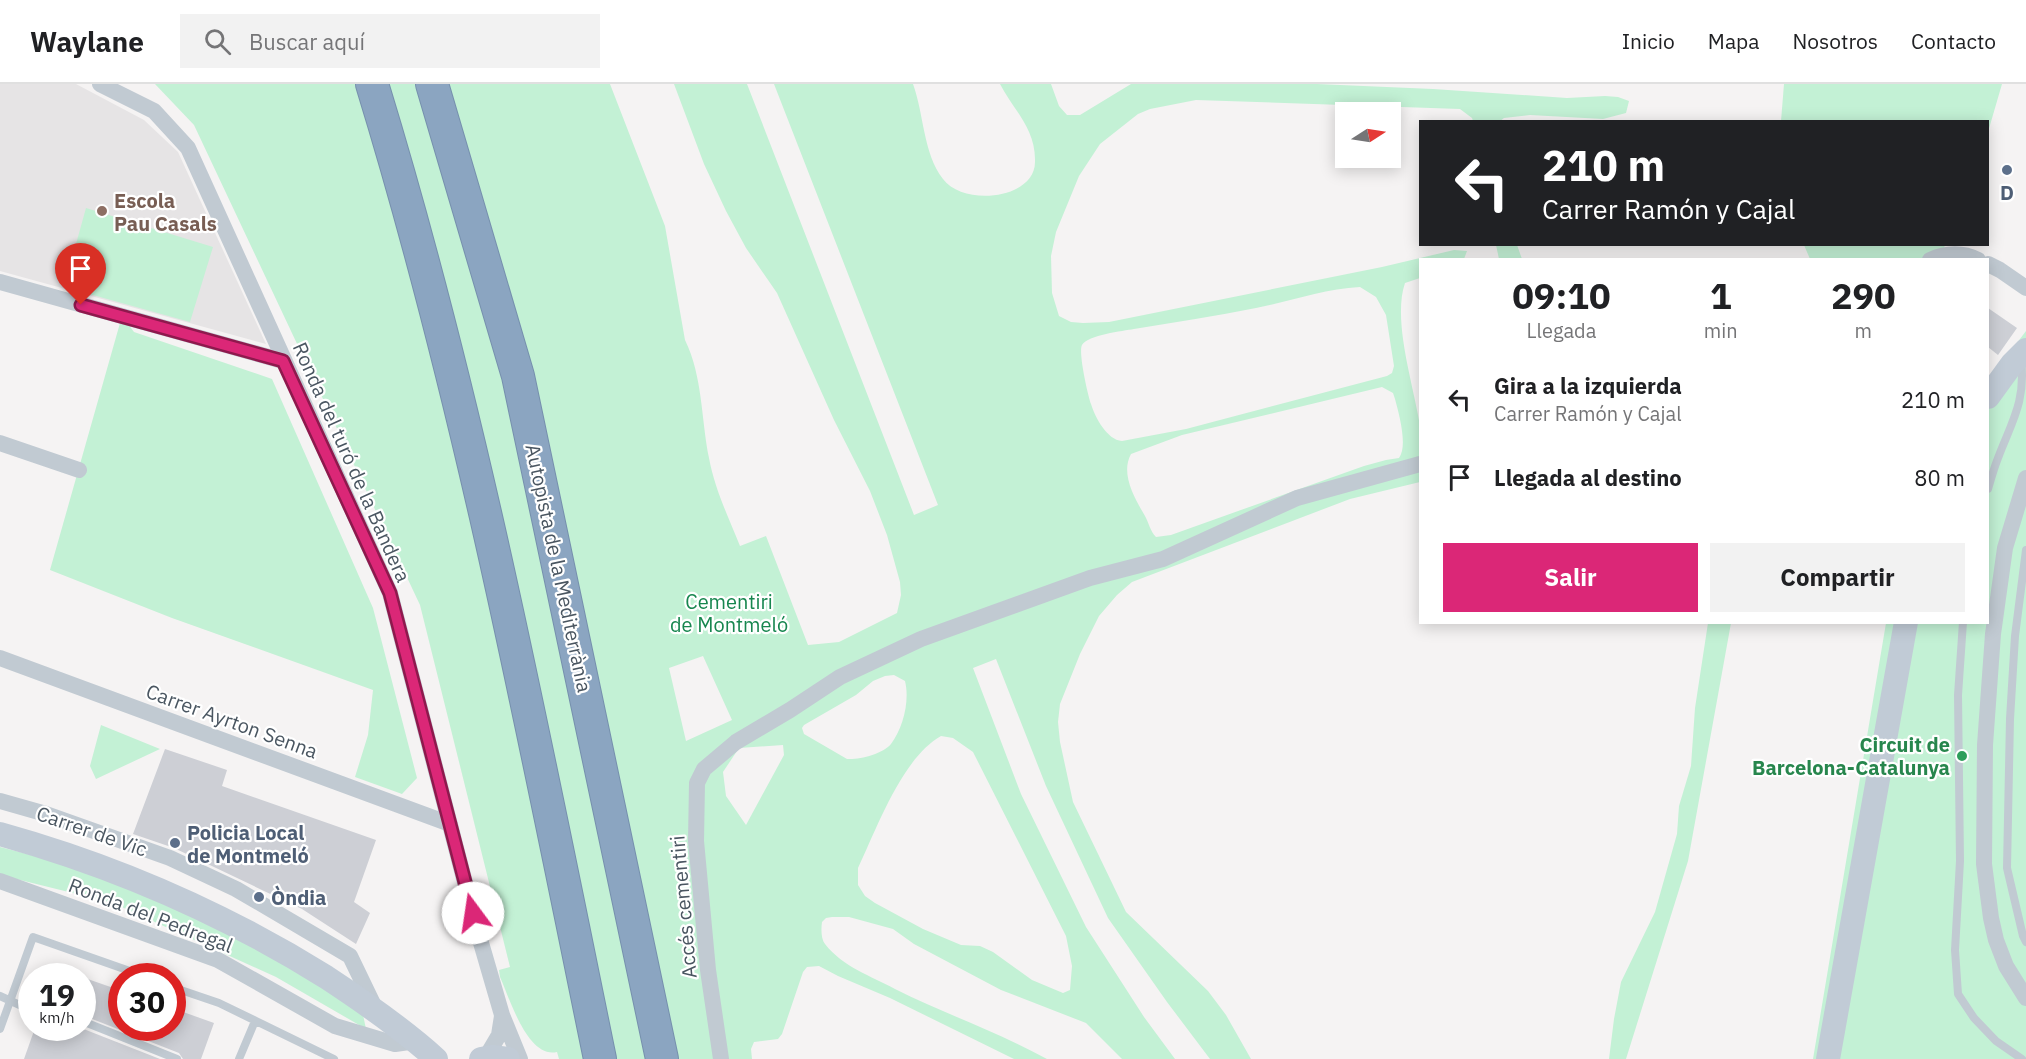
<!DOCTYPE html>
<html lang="es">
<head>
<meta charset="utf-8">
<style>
	:root { --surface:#fff; --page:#f2f2f2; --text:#202124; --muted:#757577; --line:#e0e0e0; --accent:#db2777 }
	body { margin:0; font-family:"IBM Plex Sans",sans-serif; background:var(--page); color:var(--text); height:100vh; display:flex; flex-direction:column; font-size:22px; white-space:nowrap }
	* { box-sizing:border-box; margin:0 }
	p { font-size:20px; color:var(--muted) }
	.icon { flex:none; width:33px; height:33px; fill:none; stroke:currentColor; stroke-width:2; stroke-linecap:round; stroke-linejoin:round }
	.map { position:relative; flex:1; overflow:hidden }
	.side { position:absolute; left:1419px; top:174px; width:570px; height:366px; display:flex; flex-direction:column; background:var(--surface); border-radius:0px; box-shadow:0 3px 15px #0003 }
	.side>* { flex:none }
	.guide { position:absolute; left:1419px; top:36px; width:570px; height:126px; border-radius:0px; box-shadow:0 3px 15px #0003; background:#202124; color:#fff; overflow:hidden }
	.needle { width:39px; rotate:78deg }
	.controls { position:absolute; left:1335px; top:18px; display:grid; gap:12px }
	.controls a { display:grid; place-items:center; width:66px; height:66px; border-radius:0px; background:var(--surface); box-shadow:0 3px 15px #0003; font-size:30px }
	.speed { position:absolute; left:18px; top:879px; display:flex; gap:12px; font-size:30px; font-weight:700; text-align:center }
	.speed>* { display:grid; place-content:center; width:78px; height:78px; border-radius:50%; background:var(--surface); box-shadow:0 3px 15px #0003; line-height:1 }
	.speed small { font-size:15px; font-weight:400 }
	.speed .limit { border:9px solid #d22; background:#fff; color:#111 }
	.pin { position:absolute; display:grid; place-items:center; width:51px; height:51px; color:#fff; margin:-62px -26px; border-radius:50% 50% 50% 0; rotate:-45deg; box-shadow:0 0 6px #0007 }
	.pin .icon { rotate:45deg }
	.me { position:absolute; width:66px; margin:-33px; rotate:346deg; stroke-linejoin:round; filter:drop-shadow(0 0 4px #0008) }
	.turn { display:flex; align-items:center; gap:21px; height:126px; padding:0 24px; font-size:27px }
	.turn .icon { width:78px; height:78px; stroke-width:2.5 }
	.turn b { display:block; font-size:42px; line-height:51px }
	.eta { display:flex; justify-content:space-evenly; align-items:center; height:102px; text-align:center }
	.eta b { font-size:36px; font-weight:700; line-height:42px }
	.action { display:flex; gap:12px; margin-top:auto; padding:12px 24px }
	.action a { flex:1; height:69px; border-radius:0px; background:var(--accent); color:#fff; font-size:24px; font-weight:700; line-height:69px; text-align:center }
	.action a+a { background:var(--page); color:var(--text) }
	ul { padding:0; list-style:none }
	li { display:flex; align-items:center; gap:18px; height:78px; padding:0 24px }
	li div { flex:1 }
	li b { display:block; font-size:22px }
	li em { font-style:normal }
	header { display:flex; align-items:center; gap:36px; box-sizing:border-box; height:84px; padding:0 30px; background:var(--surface); border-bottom:2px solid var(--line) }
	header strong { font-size:28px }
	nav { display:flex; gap:33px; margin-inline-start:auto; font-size:21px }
	.search { width:420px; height:54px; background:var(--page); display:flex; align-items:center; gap:15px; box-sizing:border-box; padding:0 21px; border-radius:0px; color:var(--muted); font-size:22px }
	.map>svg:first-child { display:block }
	.education { fill:#e6e4e5 }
	.green { fill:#c3f1d5; fill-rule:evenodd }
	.building { fill:#cdcfd5 }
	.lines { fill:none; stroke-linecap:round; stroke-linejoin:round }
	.highway-casing { stroke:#7690ad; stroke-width:34 }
	.lane { stroke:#c1cad2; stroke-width:8 }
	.street { stroke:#c1cad2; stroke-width:16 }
	.secondary { stroke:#c1cbd6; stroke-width:24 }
	.highway { stroke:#8ba5c1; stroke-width:32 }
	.route-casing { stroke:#8e194d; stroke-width:15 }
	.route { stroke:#db2777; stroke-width:10 }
	.service-dot { fill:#5c6f8a; stroke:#fff; stroke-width:2 }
	.education-dot { fill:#8d6e63; stroke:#fff; stroke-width:2 }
	.leisure-dot { fill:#2e9e5b; stroke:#fff; stroke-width:2 }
	.labels { text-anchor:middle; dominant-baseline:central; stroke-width:4.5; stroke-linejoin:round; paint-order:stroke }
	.service-label { font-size:20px; font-weight:bold; fill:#4e5e75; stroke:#fff; text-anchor:start }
	.education-label { font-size:20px; font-weight:bold; fill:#785e54; stroke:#fff; text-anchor:start }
	.street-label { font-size:20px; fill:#4a5661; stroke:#fff }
	.park-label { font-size:20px; fill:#17864f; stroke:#fff }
	.leisure-label { font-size:20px; font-weight:bold; fill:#27864d; stroke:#fff; text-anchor:end }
</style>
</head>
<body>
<header>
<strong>Waylane</strong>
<div class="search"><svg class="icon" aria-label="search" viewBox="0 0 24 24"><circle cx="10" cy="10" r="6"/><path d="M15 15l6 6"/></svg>Buscar aquí</div>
<nav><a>Inicio</a><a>Mapa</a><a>Nosotros</a><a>Contacto</a></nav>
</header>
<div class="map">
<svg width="2026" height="975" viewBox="0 0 2026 975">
	<rect width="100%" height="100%" fill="#f5f3f3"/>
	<path class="education" d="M 0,0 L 76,0 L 144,36 L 178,68 L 266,260 L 0,187 Z"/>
	<path class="green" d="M 155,0 L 610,0 L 665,142 L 685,256 C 703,293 701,335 709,374 C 715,406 728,432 740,462 L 766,452 L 808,561 L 839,558 L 897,529 L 901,511 L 900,498 L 887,451 L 870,407 L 834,336 L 777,209 L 746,164 L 726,127 L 704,80 L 674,0 L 747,0 L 914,431 L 938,421 L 774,0 L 913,0 C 924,30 923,69 943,95 C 964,123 1035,115 1035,78 C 1036,45 1014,27 1000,0 L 1051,0 L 1059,22 L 1067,31 L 1080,31 L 1131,0 L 1317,0 L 1433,5 L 1567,14 L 1605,12 L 1618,13 L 1629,17 L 1626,29 L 1603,35 L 1530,31 L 1504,34 L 1499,38 L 1473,37 L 1472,34 L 1460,25 L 1196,16 L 1150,25 L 1138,30 L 1100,60 L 1079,92 L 1056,148 L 1051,172 L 1052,209 L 1059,232 L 1071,238 L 1083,239 L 1109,238 L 1382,183 L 1454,166 L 1467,167 L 1464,175 L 1420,176 L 1420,194 L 1405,199 C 1392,237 1414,302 1420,342 C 1423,359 1420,379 1420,398 L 1350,415 L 1132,498 L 1117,511 L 1099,532 L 1080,570 L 1060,620 L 1058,638 L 1060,658 L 1073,718 L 1126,828 L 1208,907 L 1226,931 L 1251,975 L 1210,975 L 1167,918 L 1108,834 L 1046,702 L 996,575 L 973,584 L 1021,710 L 1086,843 L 1144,933 L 1175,975 L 1122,975 L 1086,939 L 1001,906 L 914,860 L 893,845 L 849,833 L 832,833 L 826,834 L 822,838 C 821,845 821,855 825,860 C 843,883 871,892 895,905 C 945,930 998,948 1047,975 L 1014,975 L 890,914 L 838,892 L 819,882 L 807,883 L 803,888 L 782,950 L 778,955 L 754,958 L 751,965 L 752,975 L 559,975 L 557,968 C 527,975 509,912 500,893 L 499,886 L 510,883 L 420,521 L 194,41 ZM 1360,203 L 1376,213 L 1386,231 L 1394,282 L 1392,289 L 1387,292 L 1186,345 L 1122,357 C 1107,356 1095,333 1091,320 C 1088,312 1078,268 1082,261 C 1088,251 1123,247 1134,245 C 1175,238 1216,232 1256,224 C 1291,217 1324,205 1360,203 ZM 1382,303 L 1393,309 L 1395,315 C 1399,330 1408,362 1399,374 L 1386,376 L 1364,382 L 1171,451 L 1156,453 C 1150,447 1149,439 1145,432 C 1135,415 1120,390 1131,370 L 1182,351 ZM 703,572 L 732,636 L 686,657 L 669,584 ZM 894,591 L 905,597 C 910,617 903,644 891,660 C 883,670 859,676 847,675 L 804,650 L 802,644 L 804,641 L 856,611 L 873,597 L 885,592 ZM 941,652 L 953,654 L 973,668 L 1066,852 L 1072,882 L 1070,906 L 1063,909 L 1032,896 L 993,868 L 980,862 L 961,861 L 923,845 L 875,819 L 865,812 L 858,801 L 858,784 C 877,744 902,674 941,652 ZM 783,661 L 784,671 L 746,741 L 726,712 L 723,688 L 739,664 Z
		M 1784,0 L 2002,0 L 1988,48 L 1988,38 L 1781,37 Z
		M 86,124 L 213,163 L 190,238 L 64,203 Z
		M 1496,161 L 1517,161 L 1522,175 L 1499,175 Z
		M 1804,161 L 1945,161 L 1940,176 L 1810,175 Z
		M 122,232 L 134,248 L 272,295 L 373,524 L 417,694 L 402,710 L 355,693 L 368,651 L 373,606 L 172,534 L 50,486 Z
		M 2026,247 L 2026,975 L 1813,975 L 1886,539 L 1988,538 L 1988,297 Z
		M 1708,539 L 1731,539 L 1688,777 L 1626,975 L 1609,975 L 1614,935 L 1621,898 L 1655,828 L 1677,750 L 1679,722 L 1691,682 L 1695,624 Z
		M 101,641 L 160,665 L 96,695 L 90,682 Z
		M 0,763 L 62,779 L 245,850 L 361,921 L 366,945 L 276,893 L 113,819 L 0,791 Z"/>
	<path class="building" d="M 1988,224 L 2017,244 L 1998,271 L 1988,263 Z
		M 165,665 L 227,686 L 222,702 L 376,756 L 354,818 L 370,829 L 356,860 L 302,825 L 174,764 L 133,750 Z
		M 82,893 L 122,907 L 122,944 L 172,944 L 172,924 L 214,939 L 201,975 L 183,975 L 179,969 L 82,931 Z
		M 35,944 L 81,944 L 160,975 L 24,975 Z"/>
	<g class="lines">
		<g class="highway-casing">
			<path id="highway" d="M 372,0 C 470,319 533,648 600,975
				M 432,0 L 518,292 L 662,975"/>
		</g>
		<path class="lane" d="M 1988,405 C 1991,395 1994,384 1998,374 C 2012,337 2026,318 2021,275
			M 2026,466 L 2015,552 L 2010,635 L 2007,784 L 2023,852 L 2026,858
			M 1963,538 L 1958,611 L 1960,777 L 1955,866 L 1958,910 L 1974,934 L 1996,957 L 2022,975
			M 172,903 L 219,919 L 334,975
			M 0,912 L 24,923 L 32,922
			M 82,937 L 177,975
			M 0,945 L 33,853 L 144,892
			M 239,975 L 255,937"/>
		<path class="street" d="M 100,0 L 154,27 L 188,64 L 390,509 L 477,845 L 502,931 L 520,975
			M 1930,176 C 1946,169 1962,168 1978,176
			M 1988,180 L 2000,186 L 2026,204
			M 0,198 L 283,277
			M 0,359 L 79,386
			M 2026,394 L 2005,464 L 1993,550 L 1985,661 L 1984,780 L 1991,834 L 1996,856 L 2006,882 L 2026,914
			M 0,574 L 450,740
			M 0,717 L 46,730 L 170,774 L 236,805 L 350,872 L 376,926
			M 0,797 L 218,876 L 335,942 L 395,960 L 416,957
			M 486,973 L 499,951 L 502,932
			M 721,975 L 708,886 L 696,757 L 697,699 L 704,685 L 736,658 L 790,626 L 840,593 L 921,555 L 1090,494 L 1163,475 L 1297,414 L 1420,380"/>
		<path class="secondary" d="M 1988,313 L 2012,280 L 2026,266
			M 0,750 C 115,782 225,830 326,893 C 364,918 402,944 436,975
			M 481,975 L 492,973 L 508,975
			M 1828,975 L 1906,538"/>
		<use href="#highway" class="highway"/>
	</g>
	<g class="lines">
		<g class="route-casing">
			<path id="route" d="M 81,221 L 283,277 L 390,509 L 473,829"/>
		</g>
		<use href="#route" class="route"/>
	</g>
	<g class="service-dot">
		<circle cx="2007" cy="86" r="6"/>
		<circle cx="175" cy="759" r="6"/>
		<circle cx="259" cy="813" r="6"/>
	</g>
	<circle class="education-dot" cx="102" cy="127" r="6"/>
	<circle class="leisure-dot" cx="1962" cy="672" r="6"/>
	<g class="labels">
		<g class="service-label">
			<text x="2007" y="108" text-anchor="middle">D</text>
			<text x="187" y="748">Policia Local<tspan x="187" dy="23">de Montmeló</tspan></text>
			<text x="271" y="813">Òndia</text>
		</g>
		<g class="education-label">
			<text x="114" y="116">Escola<tspan x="114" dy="23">Pau Casals</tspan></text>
		</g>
		<g class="street-label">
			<text transform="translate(352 378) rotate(66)">Ronda del turó de la Bandera</text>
			<text transform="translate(559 484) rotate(78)">Autopista de la Mediterrània</text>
			<text transform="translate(232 637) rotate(20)">Carrer Ayrton Senna</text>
			<text transform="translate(92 747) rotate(19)">Carrer de Vic</text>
			<text transform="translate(683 823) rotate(-95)">Accés cementiri</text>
			<text transform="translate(151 831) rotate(21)">Ronda del Pedregal</text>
		</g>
		<g class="park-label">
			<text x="729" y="517">Cementiri<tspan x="729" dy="23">de Montmeló</tspan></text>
		</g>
		<g class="leisure-label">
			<text x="1950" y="660">Circuit de<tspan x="1950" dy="23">Barcelona-Catalunya</tspan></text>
		</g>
	</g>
</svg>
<div class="controls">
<a><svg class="needle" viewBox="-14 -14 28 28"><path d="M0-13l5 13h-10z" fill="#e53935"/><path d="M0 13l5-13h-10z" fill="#757577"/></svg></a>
</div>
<div class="speed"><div>19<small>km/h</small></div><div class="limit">30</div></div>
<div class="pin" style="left:81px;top:221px;background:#d93025"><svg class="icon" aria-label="arrive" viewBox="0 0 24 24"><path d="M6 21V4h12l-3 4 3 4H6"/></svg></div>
<svg class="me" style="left:473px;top:829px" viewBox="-20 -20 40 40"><circle r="19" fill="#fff"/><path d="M0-13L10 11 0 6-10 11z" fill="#db2777"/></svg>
<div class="guide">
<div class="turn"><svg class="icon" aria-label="left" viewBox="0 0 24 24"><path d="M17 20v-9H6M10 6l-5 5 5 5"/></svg><div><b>210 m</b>Carrer Ramón y Cajal</div></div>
</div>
<section class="side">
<div class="eta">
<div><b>09:10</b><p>Llegada</p></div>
<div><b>1</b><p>min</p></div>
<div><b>290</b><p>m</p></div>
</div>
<ul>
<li><svg class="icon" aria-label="left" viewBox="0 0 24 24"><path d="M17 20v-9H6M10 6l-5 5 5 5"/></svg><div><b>Gira a la izquierda</b><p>Carrer Ramón y Cajal</p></div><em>210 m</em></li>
<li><svg class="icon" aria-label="arrive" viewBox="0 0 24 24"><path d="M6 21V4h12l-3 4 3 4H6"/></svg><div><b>Llegada al destino</b></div><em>80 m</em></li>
</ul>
<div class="action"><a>Salir</a><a>Compartir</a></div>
</section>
</div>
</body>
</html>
